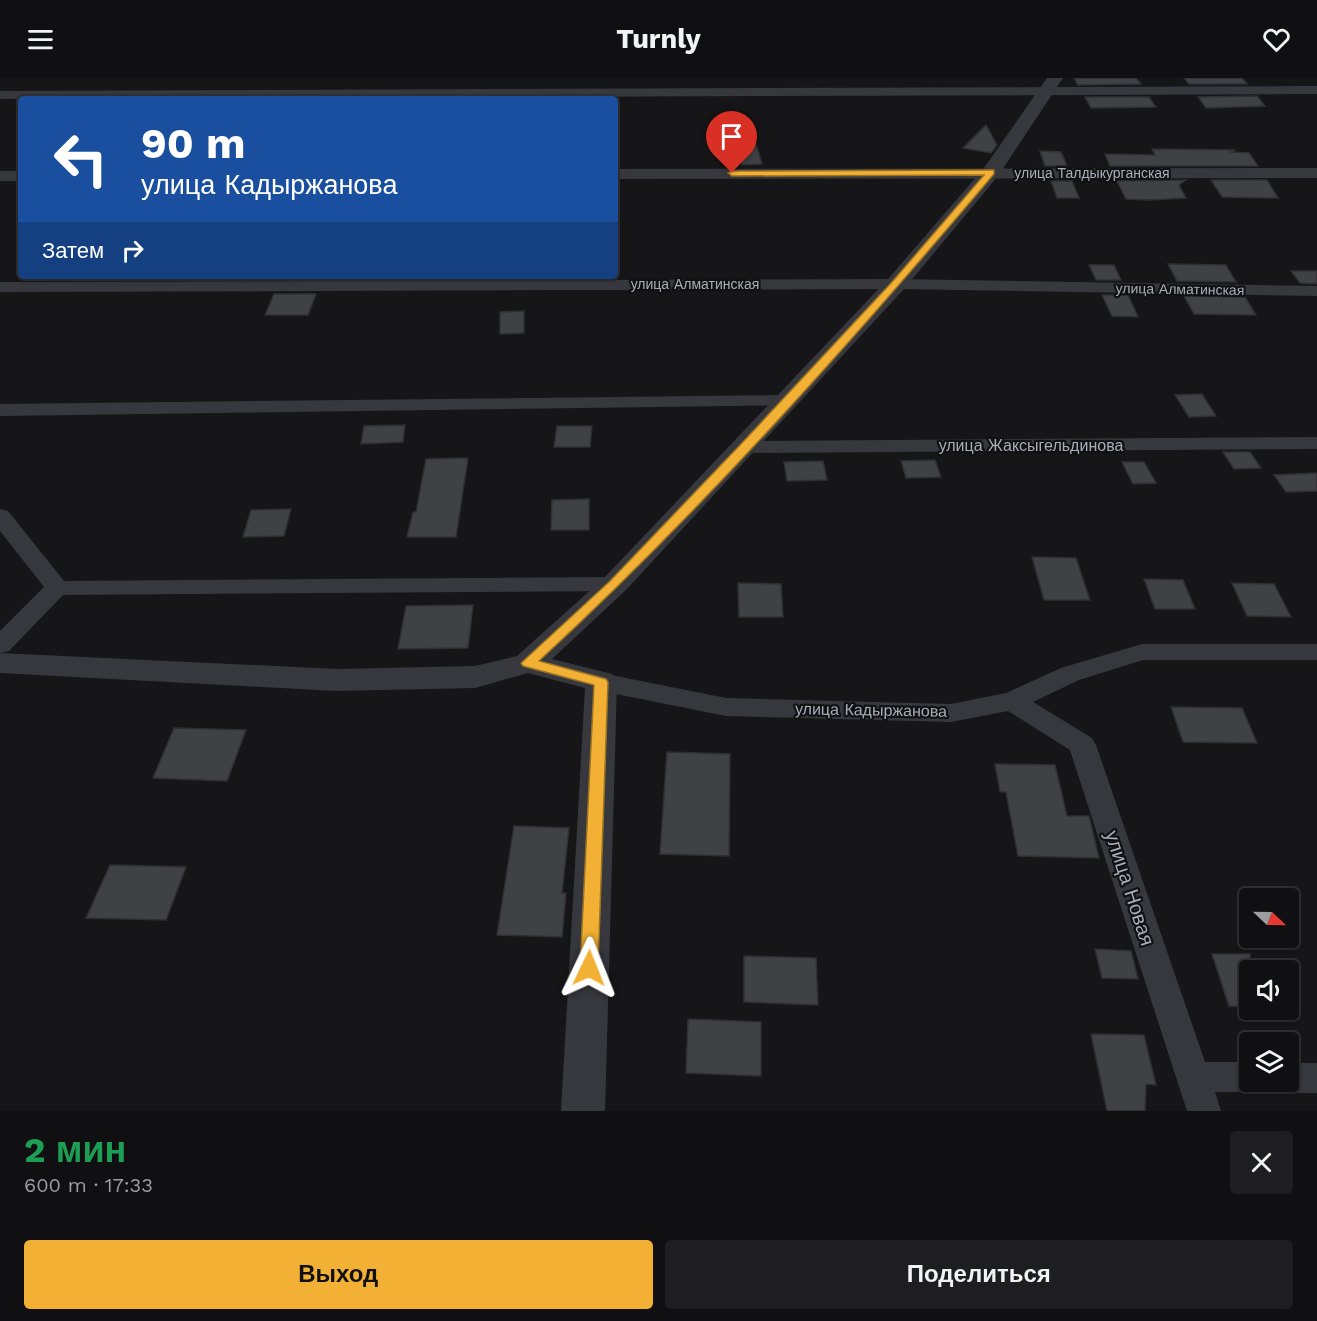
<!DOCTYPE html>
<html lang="ru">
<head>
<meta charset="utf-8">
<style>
	:root { --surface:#101012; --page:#1e1e20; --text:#f1f3f6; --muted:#9c9d9f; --line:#303032; --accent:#f2b134 }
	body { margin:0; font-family:"Work Sans",sans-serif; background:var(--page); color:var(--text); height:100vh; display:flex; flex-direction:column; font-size:22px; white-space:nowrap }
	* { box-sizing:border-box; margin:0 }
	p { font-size:20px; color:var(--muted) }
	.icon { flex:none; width:33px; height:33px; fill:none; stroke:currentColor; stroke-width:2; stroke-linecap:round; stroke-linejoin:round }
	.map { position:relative; height:1033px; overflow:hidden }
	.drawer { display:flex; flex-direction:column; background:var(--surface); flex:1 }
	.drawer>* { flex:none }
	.banner { position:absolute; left:18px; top:18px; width:600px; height:183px; border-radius:6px; box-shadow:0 2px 4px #0004,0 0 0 2px var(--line); background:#1a4fa0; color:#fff; overflow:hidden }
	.needle { width:39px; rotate:112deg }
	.tools { position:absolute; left:1239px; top:810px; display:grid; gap:12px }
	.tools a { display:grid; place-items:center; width:60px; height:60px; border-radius:6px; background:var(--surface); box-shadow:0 2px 4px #0004,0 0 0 2px var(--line); font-size:30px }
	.pin { position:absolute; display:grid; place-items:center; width:51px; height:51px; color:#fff; margin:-62px -26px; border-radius:50% 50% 50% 0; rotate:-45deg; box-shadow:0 0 6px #0007 }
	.pin .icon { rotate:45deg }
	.me { position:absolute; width:66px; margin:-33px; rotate:2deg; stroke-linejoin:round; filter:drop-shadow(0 0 4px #0008) }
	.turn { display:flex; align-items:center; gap:21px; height:126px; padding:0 24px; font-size:27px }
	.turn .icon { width:78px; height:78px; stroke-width:2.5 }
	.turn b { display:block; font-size:42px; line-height:51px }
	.then { display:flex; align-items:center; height:57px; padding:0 24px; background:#0003; gap:12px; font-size:22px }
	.round { display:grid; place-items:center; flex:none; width:63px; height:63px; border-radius:6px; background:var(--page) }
	.overview { display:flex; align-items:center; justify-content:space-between; height:102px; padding:0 24px }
	h1 { font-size:36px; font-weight:700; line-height:45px; color:#1e9e55 }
	.action { display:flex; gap:12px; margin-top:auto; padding:12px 24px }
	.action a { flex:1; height:69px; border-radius:6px; background:var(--accent); color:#111; font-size:24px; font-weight:700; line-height:69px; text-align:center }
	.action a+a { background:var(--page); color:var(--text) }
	header { display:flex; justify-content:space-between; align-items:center; height:78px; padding:0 24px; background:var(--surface); font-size:27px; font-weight:700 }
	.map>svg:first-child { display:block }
	.building { fill:#404145; stroke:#303034; stroke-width:1.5 }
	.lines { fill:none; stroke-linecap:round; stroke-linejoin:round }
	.minor { fill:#37383d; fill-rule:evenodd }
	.tertiary { fill:#37383d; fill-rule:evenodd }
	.route { fill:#f2b134; stroke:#9d7322; stroke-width:1.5 }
	.labels { text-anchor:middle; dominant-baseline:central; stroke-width:4.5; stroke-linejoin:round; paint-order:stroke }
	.far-street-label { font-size:14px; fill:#a8adb8; stroke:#111113 }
	.street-label { font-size:16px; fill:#a8adb8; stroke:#111113 }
	.near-street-label { font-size:20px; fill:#a8adb8; stroke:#111113 }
</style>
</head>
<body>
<header><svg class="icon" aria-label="menu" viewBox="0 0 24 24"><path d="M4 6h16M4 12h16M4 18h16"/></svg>Turnly<svg class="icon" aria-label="heart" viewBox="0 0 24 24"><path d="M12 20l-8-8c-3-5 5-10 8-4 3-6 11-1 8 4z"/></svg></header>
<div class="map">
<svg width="1317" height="1033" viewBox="0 0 1317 1033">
	<rect width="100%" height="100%" fill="#161618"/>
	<path class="building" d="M 1074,0 L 1136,0 L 1141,6 L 1078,7 Z
		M 1184,0 L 1242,0 L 1247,6 L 1189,6 Z
		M 1257,18 L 1265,28 L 1206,30 L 1198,19 Z
		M 1085,19 L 1149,19 L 1156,29 L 1091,30 Z
		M 986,47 L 997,67 L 991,75 L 963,70 Z
		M 756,66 L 762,86 L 742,87 L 737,67 Z
		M 1152,71 L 1235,72 L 1231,74 L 1249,75 L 1258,88 L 1110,88 L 1105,76 L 1155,77 Z
		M 1040,73 L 1061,74 L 1067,88 L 1045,88 Z
		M 1186,102 L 1179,107 L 1186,120 L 1149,122 L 1126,121 L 1117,103 Z
		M 1211,102 L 1267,102 L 1278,120 L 1222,119 Z
		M 1051,103 L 1072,103 L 1079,120 L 1057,120 Z
		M 1168,186 L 1226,187 L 1236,204 L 1177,203 Z
		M 1089,187 L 1114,187 L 1121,202 L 1096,202 Z
		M 1291,193 L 1317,193 L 1317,206 L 1300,205 Z
		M 274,216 L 316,216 L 308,237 L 265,237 Z
		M 1102,217 L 1128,217 L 1138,239 L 1112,238 Z
		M 1184,218 L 1245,219 L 1256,237 L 1194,236 Z
		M 524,233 L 524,255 L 500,256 L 500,234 Z
		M 1202,316 L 1216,338 L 1189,339 L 1175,317 Z
		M 405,347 L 403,364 L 361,366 L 364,348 Z
		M 557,348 L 592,348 L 590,369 L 554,369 Z
		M 1223,374 L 1250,374 L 1261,390 L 1234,391 Z
		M 468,380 L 456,459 L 407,459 L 413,434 L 416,434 L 426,381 Z
		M 935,382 L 941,399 L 906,400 L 901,383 Z
		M 823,383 L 827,402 L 787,403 L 784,384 Z
		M 1122,384 L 1144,384 L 1156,405 L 1133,406 Z
		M 1317,395 L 1317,413 L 1286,414 L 1274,397 Z
		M 589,421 L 589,452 L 551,452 L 552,422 Z
		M 291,431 L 284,458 L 243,459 L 251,432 Z
		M 1032,479 L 1076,480 L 1090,522 L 1044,522 Z
		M 1144,501 L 1183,502 L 1195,531 L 1155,531 Z
		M 738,505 L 781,506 L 783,539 L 739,539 Z
		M 1232,505 L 1274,506 L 1291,539 L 1247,538 Z
		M 473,527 L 468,570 L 398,571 L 406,528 Z
		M 1171,629 L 1242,630 L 1257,665 L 1183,664 Z
		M 174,650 L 246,652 L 227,703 L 153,700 Z
		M 667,674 L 730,676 L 729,778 L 660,776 Z
		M 995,686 L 1055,687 L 1067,738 L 1089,738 L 1099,780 L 1018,778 L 1006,714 L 1000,714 Z
		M 514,748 L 569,750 L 562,815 L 566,815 L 562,859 L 497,857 Z
		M 110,787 L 186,789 L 166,842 L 86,840 Z
		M 1095,871 L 1131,873 L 1138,901 L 1102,900 Z
		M 1212,876 L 1250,876 L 1250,929 L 1229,928 Z
		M 744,878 L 816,880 L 818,927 L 744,924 Z
		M 688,941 L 761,944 L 761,998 L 686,995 Z
		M 1091,956 L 1144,957 L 1156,1007 L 1146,1006 L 1145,1033 L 1107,1033 Z"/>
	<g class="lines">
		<path class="minor" d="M 1317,8 L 1317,16 L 0,21 L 0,13 Z
			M 1317,90 L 1317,100 L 615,101 L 615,91 Z
			M 0,93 L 21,93 L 21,103 L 0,103 Z
			M 896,201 L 1317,208 L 1317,218 L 896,211 L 0,214 L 0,204 Z
			M 786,317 L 793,319 L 796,323 L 793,327 L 0,338 L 0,326 Z
			M 1317,359 L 1317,371 L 746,375 L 739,373 L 735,369 L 739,365 L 746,363 Z
			M 0,431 L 8,433 L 64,503 L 615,499 L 623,501 L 627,506 L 623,511 L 615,513 L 63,517 L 9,573 L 0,575 L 0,553 L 44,509 L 0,453 Z
			M 1142,566 L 1317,566 L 1317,582 L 1143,582 L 1079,602 L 1033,624 L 1092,660 L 1096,667 L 1205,984 L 1250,984 L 1250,1004 L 1265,1004 L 1262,1009 L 1250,1014 L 1215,1014 L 1221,1033 L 1187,1033 L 1070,672 L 1008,633 L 951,644 L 726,638 L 601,613 L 592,610 L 588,604 L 592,598 L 601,595 L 726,620 L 951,626 L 1006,615 L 1061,590 Z
			M 1288,985 L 1317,985 L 1317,1015 L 1288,1015 L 1276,1010 L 1273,1004 L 1288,1004 Z"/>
		<path class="tertiary" d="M 1047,0 L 1063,0 L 998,98 L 904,211 L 626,512 L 552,581 L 612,596 L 617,604 L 605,1033 L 561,1033 L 585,610 L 528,595 L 475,610 L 337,613 L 0,595 L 0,575 L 337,591 L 475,588 L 517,578 L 604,500 L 888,201 L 984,90 Z"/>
	</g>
	<path class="route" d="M 991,92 L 994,92 L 994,96 C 851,265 702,433 539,583 L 606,601 L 608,604 L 598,890 L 596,895 L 589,897 L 583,895 L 580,890 L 594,607 L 523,588 L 521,585 L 610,503 L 741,366 L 892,204 L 984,97 L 732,98 L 728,95 L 732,93 Z"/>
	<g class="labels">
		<g class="far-street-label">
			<text x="1092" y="95">улица Талдыкурганская</text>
			<text x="695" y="206">улица Алматинская</text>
			<text transform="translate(1180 211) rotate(1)">улица Алматинская</text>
		</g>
		<g class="street-label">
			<text x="1031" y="367">улица Жаксыгельдинова</text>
			<text transform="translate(871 632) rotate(1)">улица Кадыржанова</text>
		</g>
		<g class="near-street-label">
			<text transform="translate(1130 810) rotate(72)">улица Новая</text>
		</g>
	</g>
</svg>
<div class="tools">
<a><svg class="needle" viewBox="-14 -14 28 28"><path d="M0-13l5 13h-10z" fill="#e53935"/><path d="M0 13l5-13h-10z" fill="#9c9d9f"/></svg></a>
<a><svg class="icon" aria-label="sound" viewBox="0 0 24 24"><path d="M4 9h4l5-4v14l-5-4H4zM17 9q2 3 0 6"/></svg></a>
<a><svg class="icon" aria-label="layers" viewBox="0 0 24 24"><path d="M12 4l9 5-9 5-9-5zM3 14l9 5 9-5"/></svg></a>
</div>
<div class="pin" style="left:732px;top:95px;background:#d93025"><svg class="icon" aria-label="arrive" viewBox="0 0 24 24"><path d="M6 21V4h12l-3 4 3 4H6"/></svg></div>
<svg class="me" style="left:589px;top:890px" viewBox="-20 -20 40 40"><path d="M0-17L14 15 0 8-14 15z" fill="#f2b134" stroke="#fff" stroke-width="4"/></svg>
<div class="banner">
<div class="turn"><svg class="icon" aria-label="left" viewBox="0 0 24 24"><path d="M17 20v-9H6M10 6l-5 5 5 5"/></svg><div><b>90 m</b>улица Кадыржанова</div></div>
<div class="then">Затем<svg class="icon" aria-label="right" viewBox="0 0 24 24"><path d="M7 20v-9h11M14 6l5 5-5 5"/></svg></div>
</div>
</div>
<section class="drawer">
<div class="overview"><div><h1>2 мин</h1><p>600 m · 17:33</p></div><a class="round"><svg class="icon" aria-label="close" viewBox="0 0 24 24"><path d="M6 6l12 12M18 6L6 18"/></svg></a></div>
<div class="action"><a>Выход</a><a>Поделиться</a></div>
</section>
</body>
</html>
